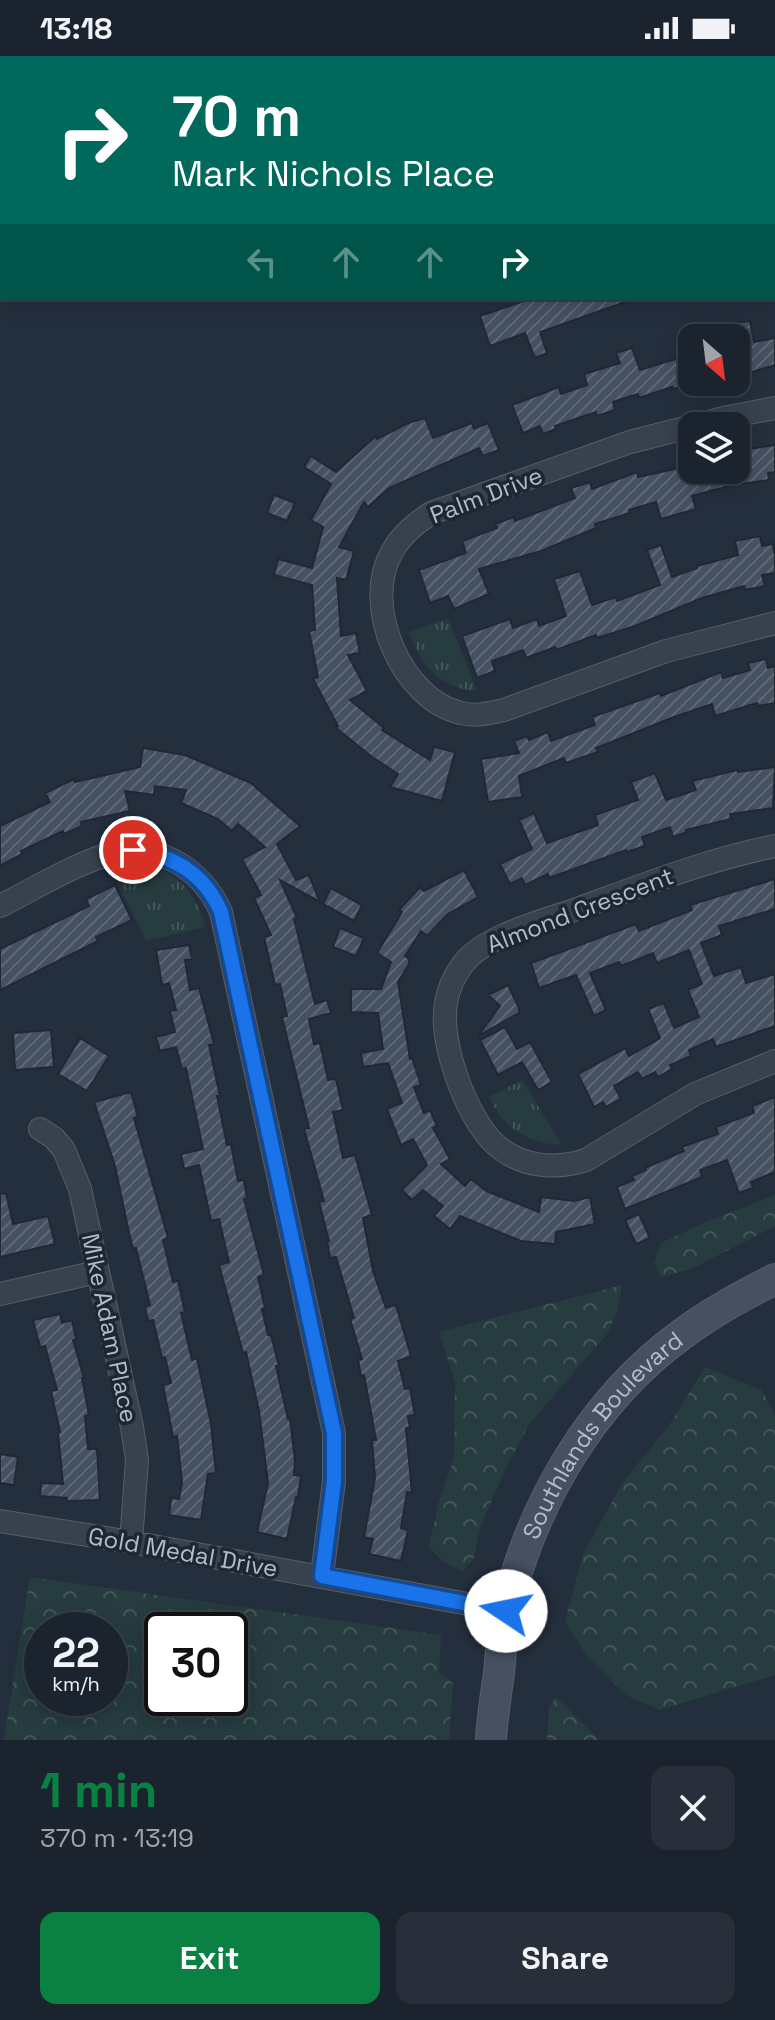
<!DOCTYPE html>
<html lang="en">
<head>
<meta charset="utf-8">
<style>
	:root { --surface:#1b232e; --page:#282f3a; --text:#f1f3f6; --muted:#a0a4aa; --line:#39404a; --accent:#0b8043 }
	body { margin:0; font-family:"Space Grotesk",sans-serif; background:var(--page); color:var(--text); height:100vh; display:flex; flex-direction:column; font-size:30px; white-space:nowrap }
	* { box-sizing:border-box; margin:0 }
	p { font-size:26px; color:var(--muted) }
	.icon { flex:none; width:44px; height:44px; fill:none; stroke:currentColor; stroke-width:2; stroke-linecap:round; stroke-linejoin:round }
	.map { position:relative; height:1684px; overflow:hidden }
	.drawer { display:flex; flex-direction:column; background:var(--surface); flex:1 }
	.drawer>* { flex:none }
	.guide { position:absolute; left:0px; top:0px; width:776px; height:244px; box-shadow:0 4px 20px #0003,0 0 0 2px var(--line); background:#00695c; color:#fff; overflow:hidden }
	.needle { width:52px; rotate:152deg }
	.buttons { position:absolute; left:678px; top:268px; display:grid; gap:16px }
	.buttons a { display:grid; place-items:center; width:72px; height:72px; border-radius:16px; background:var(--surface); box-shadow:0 4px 20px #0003,0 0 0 2px var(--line); font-size:40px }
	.speed { position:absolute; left:24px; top:1556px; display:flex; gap:16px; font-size:40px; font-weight:700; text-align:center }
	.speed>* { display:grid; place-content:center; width:104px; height:104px; border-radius:50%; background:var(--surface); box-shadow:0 4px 20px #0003,0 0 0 2px var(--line); line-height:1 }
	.speed small { font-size:20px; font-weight:400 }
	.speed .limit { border:4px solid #111; border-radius:12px; background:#fff; color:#111 }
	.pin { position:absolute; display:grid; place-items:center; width:68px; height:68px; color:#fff; margin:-34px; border:4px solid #fff; border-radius:50%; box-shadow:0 2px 8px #0007 }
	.me { position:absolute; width:88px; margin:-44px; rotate:281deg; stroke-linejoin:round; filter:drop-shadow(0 0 6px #0008) }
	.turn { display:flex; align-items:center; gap:28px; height:168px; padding:0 40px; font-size:36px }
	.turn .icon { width:104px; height:104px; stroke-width:2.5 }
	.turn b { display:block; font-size:56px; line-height:68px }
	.lanes { display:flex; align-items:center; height:76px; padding:0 40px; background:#0003; justify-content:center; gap:40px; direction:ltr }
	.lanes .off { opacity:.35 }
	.round { display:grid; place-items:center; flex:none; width:84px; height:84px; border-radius:16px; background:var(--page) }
	.overview { display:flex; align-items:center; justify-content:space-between; height:136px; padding:0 40px }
	h1 { font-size:48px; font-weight:800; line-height:60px; color:var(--accent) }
	.action { display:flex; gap:16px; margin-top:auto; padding:16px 40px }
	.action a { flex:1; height:92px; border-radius:16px; background:var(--accent); color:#fff; font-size:32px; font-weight:800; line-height:92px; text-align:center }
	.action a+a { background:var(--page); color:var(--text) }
	.status { display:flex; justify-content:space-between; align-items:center; height:56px; padding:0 40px; background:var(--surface); direction:ltr }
	.status svg { height:22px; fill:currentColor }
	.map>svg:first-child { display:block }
	.forest { fill:url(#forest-crowns); fill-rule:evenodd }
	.park { fill:url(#park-tufts) }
	.building { fill:url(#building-hatch); stroke:#1f2835; stroke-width:2 }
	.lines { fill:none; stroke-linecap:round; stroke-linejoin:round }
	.minor-casing { stroke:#565f6c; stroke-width:24 }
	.secondary-casing { stroke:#565f6c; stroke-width:32 }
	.minor { stroke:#38414e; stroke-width:22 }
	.secondary { stroke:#465061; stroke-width:30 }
	.route-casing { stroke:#114b97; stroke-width:20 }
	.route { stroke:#1a73e8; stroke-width:14 }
	.labels { text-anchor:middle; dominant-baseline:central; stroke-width:7; stroke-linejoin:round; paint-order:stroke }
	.street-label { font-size:24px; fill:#b4bcc9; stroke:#1d2633 }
</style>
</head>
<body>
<div class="status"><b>13:18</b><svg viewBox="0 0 49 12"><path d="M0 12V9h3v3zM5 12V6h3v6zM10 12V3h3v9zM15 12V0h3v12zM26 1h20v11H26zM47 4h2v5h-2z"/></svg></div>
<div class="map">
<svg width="775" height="1684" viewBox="0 0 775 1684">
	<defs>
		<pattern id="forest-crowns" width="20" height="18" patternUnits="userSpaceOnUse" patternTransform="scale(2)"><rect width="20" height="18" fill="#263c3f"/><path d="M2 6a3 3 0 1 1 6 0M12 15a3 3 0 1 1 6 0" fill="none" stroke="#435659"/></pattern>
		<pattern id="park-tufts" width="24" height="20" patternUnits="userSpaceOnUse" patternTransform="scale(2)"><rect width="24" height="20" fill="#263c3f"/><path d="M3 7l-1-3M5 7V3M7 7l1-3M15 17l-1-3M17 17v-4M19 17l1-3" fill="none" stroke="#435659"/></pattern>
		<pattern id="building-hatch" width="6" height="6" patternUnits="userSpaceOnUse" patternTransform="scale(2)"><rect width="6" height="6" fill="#455162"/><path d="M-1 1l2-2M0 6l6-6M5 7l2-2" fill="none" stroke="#5d6877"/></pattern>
	</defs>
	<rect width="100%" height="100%" fill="#242f3e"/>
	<path class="forest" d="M 775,1139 L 775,1170 L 691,1213 L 661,1221 L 654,1207 L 661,1187 L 708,1165 Z
		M 622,1229 L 617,1255 L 608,1277 L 530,1367 L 505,1414 L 481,1469 L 473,1504 L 462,1516 L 441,1504 L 429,1491 L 438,1449 L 454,1401 L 455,1326 L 439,1276 Z
		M 705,1311 L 762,1334 L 775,1360 L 775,1619 L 659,1654 L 626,1639 L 586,1599 L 565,1565 L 583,1498 L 623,1426 L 670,1368 Z
		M 30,1521 L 441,1579 L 439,1617 L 453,1627 L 449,1684 L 4,1684 ZM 110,1574 L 110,1642 L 42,1642 L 42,1574 ZM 230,1574 L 230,1642 L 162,1642 L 162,1574 Z
		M 556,1641 L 599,1684 L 547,1684 L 549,1652 Z"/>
	<path class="park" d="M 448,562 L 477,635 C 441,633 420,609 409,576 Z
		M 125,807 C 167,806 195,830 205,871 L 146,885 L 110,810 Z
		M 522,1024 L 562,1089 C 528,1087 504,1073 489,1041 Z"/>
	<path class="building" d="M 533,242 L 631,242 L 631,244 L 540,276 L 547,297 L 535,302 L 525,277 L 490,290 L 480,260 Z
		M 750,265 L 754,286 L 775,282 L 775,309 L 736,321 L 736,267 Z
		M 632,292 L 640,314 L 692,298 L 692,329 L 672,333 L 672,331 L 639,342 L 638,338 L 613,346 L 615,354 L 597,360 L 596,356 L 555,370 L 556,373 L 543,378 L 540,370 L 523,377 L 512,349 L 559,331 L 561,338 L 587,329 L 584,318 L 620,307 L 616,297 Z
		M 425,362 L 433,382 L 472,367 L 474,373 L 488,367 L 499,394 L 483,400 L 479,392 L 389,432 L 368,451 L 364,446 L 339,491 L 354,495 L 346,524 L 337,522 L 341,580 L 356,577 L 360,597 L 348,599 L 367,635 L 350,644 L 384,672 L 382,674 L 430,704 L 434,691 L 455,696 L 442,745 L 390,731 L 398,718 L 372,701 L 336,672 L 338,670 L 313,623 L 318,621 L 309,575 L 315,574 L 312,529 L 274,519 L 278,503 L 312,512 L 323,471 L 311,464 L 331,428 L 304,411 L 311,400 L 336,416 L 376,380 L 377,383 L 408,367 Z
		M 775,389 L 775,416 L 768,417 L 769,424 L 733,429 L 692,440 L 696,453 L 661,463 L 656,446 L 629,454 L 630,457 L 595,468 L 596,472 L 541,495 L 479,513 L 489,538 L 454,553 L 448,540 L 430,547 L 419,514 L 466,497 L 462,485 L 497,472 L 495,468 L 514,461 L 515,465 L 575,442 L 571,432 L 590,426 L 592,433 L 637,416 L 638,421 L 692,409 L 692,414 L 736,414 L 736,395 Z
		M 274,439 L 295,447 L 287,465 L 267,457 Z
		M 760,480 L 762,490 L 773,488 L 775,500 L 775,517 L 762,519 L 765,530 L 745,534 L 744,530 L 702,542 L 635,570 L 597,582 L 596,579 L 556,594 L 555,591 L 526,602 L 523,594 L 492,605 L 495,615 L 477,622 L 462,580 L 510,563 L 513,572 L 537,563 L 539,570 L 566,560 L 554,523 L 580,515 L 592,549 L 616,541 L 617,545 L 660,529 L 647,494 L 661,489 L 672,521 L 697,512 L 697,510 L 738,499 L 735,485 Z
		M 766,603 L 768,612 L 775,610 L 775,647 L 758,650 L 757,647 L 715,660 L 712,648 L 674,661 L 596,692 L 598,696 L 566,707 L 564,702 L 519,720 L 522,741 L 488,746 L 481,703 L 519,697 L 514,685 L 527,680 L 529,684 L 548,676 L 551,685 L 595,669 L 592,661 L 660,637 L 661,640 L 721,616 L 723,622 L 750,614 L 748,607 Z
		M 143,692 L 185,699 L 251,727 L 300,770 L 277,788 L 296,824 L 309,819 L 320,846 L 280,824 L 297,862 L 294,863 L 315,948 L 327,944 L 331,957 L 309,963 L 314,988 L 320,987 L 328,1024 L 336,1023 L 343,1054 L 333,1056 L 343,1102 L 355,1099 L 372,1159 L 363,1162 L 373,1215 L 386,1252 L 396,1249 L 411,1300 L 398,1305 L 405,1333 L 410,1332 L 415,1359 L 408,1360 L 410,1372 L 406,1372 L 412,1437 L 407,1436 L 401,1472 L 408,1474 L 401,1505 L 369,1498 L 373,1483 L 364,1481 L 375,1422 L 372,1384 L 376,1384 L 364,1319 L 361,1320 L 358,1304 L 362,1303 L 350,1263 L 354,1262 L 336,1201 L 330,1202 L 327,1185 L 329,1185 L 319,1146 L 324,1145 L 304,1073 L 309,1072 L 282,961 L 287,960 L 280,928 L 275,929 L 264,881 L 271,879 L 254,842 L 261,839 L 242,803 L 265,791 L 238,768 L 232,775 L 218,763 L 181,747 L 186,734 L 155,730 L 154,739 L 125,735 L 130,755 L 81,766 L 82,770 L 64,778 L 63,775 L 21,795 L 22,798 L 0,810 L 0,770 L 50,746 L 45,737 L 74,723 L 75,726 L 140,711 Z
		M 775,711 L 773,752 L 730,758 L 731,763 L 686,774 L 687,776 L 673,781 L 670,771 L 642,781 L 645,790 L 627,796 L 626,794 L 549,822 L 548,818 L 525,829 L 522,822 L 510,828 L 500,808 L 532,793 L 519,764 L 534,757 L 547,787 L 598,769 L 595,759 L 638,744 L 631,726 L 655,717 L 666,744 L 696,734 L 692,725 L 737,714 L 738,716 Z
		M 464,814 L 478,841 L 448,858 L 427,880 L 421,875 L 405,900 L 409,903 L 409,908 L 398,926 L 410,1003 L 412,1002 L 421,1029 L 414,1031 L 424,1057 L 430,1054 L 437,1070 L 433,1072 L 450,1103 L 441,1108 L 465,1130 L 471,1123 L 486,1135 L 539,1156 L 541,1141 L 574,1145 L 590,1141 L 595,1168 L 556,1176 L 555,1188 L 521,1185 L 460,1160 L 450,1173 L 434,1160 L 443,1150 L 423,1134 L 412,1144 L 402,1134 L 427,1109 L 413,1083 L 401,1089 L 387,1053 L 402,1047 L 388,1007 L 363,1011 L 361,997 L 383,993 L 378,957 L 351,956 L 351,933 L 381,933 L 391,906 L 377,897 L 402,856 L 399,854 L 420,831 L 424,835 Z
		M 775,823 L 775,853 L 719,870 L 722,879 L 701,887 L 714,920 L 741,911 L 746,927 L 775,918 L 775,970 L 716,991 L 713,983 L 689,994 L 691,1000 L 670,1009 L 672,1013 L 658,1021 L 655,1016 L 642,1023 L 638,1016 L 614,1030 L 621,1043 L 606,1051 L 603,1046 L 594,1051 L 578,1018 L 625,992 L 629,1000 L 660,982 L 648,953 L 664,947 L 674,972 L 699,961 L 688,934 L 702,928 L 689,894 L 657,907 L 653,897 L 621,910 L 619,906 L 590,917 L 606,954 L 594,960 L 576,919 L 539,932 L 531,907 L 636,868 L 639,875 L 692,854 L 690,849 Z
		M 115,829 L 132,864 L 96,881 L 98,885 L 0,934 L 0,893 L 89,850 L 86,843 Z
		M 331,832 L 362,849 L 354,865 L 323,848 Z
		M 340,872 L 364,882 L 356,900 L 333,891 Z
		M 189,889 L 192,903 L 185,904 L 190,934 L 199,932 L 214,988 L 209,989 L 220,1040 L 217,1040 L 227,1089 L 231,1088 L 238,1125 L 244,1124 L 247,1142 L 244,1143 L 264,1219 L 258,1221 L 265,1252 L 262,1253 L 268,1279 L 271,1279 L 279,1310 L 276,1310 L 288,1363 L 290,1363 L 295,1404 L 294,1419 L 301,1420 L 298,1441 L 296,1441 L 287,1483 L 257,1476 L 268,1427 L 259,1355 L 246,1296 L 243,1297 L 219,1209 L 229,1206 L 219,1163 L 211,1165 L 199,1109 L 184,1113 L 181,1098 L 203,1093 L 186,1012 L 182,1013 L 176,991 L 160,995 L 156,981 L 175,976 L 170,955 L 176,954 L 169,927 L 162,929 L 156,894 Z
		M 508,929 L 519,952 L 519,957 L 478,980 L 500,950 L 488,939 Z
		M 505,971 L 517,993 L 530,986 L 552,1026 L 538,1034 L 522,1006 L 498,1019 L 480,984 Z
		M 51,974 L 54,1011 L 15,1014 L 13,977 Z
		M 80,982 L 109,1000 L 87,1035 L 58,1018 Z
		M 131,1036 L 138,1061 L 134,1062 L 168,1182 L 163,1184 L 173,1226 L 178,1225 L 185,1256 L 181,1257 L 192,1304 L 197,1302 L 211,1368 L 216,1417 L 208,1418 L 201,1464 L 169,1459 L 171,1442 L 179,1443 L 182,1426 L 177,1380 L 173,1381 L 163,1329 L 171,1327 L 165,1301 L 162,1302 L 153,1264 L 148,1265 L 145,1251 L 150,1249 L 136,1192 L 133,1193 L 129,1177 L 115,1110 L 94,1046 Z
		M 775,1041 L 775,1116 L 751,1126 L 753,1132 L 739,1137 L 727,1104 L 700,1114 L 702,1121 L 625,1153 L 617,1131 L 634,1124 L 632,1120 L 646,1114 L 645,1112 L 684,1095 L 682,1091 L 718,1078 L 716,1071 L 754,1057 L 752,1050 Z
		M 6,1137 L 13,1168 L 48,1160 L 55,1188 L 0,1201 L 0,1138 Z
		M 639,1158 L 650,1182 L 636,1188 L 625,1164 Z
		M 60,1258 L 62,1267 L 72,1264 L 76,1283 L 73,1284 L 84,1322 L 82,1322 L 89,1359 L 85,1360 L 88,1393 L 97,1393 L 100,1444 L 67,1445 L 67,1442 L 40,1440 L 41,1427 L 63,1428 L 58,1376 L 60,1376 L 51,1335 L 57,1334 L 45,1290 L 40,1291 L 33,1264 Z
		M 0,1398 L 18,1401 L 14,1429 L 0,1427 Z"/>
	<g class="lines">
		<g class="minor-casing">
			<path id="minor" d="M 411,0 L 411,2
				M 636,0 L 636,2
				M 774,143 L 775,143
				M 775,352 L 728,361 L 630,386 L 431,457 C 415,468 401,479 392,496 C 361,549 402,644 461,657 C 476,661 490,657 504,654 L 666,595 L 775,567
				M 775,790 C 706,804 643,829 577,853 C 544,865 485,879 463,908 C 455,919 448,933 446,947 C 439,986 466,1061 495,1088 C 520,1111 555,1114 586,1104 L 695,1038 L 775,1005
				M 0,850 C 34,833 69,811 106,799 C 154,783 202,812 221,856 L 334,1377 L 334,1425 L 322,1520
				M 40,1073 L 54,1082 L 64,1094 L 80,1133 L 132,1371 L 137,1404 L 131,1486
				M 0,1238 L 97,1216
				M 0,1465 L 131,1486 L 506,1555"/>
		</g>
		<g class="secondary-casing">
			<g id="secondary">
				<path id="s1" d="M 491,1684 C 492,1662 496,1639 499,1617 C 501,1596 502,1572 507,1551 C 533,1446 592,1344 681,1279 C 710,1257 742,1240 775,1223"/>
			</g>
		</g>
		<use href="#minor" class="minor"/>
		<use href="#secondary" class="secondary"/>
	</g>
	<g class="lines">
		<g class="route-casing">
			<path id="route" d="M 133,794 C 174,800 204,817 221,856 L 334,1377 L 334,1425 L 322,1520 L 506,1555"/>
		</g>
		<use href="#route" class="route"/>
	</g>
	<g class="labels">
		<g class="street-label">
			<text transform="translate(486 439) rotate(-21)">Palm Drive</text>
			<text transform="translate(580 854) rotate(-21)">Almond Crescent</text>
			<text transform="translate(110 1272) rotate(78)">Mike Adam Place</text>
			<text stroke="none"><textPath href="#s1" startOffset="334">Southlands Boulevard</textPath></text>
			<text transform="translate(183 1496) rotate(10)">Gold Medal Drive</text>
		</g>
	</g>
</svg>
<div class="buttons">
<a><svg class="needle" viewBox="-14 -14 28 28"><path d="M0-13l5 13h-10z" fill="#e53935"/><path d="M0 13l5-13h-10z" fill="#a0a4aa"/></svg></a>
<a><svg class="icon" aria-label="layers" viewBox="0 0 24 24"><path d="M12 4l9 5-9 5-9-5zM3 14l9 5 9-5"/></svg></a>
</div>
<div class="speed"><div>22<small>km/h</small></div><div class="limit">30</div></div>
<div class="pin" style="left:133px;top:794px;background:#d93025"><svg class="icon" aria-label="arrive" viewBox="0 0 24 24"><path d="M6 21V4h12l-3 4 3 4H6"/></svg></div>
<svg class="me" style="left:506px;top:1555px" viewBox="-20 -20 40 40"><circle r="19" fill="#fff"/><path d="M0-13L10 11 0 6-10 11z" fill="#1a73e8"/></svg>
<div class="guide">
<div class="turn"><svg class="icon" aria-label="right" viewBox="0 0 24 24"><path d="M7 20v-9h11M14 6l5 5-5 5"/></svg><div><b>70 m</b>Mark Nichols Place</div></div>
<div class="lanes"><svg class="icon off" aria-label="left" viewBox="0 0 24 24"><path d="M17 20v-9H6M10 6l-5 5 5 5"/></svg><svg class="icon off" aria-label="ahead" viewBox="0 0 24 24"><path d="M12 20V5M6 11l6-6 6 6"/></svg><svg class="icon off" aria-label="ahead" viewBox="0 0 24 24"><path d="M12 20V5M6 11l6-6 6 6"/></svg><svg class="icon" aria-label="right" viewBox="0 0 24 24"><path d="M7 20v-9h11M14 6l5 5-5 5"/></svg></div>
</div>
</div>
<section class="drawer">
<div class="overview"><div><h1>1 min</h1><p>370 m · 13:19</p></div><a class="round"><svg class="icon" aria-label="close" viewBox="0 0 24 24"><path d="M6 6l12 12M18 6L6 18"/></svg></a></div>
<div class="action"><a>Exit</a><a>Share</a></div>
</section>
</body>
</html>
